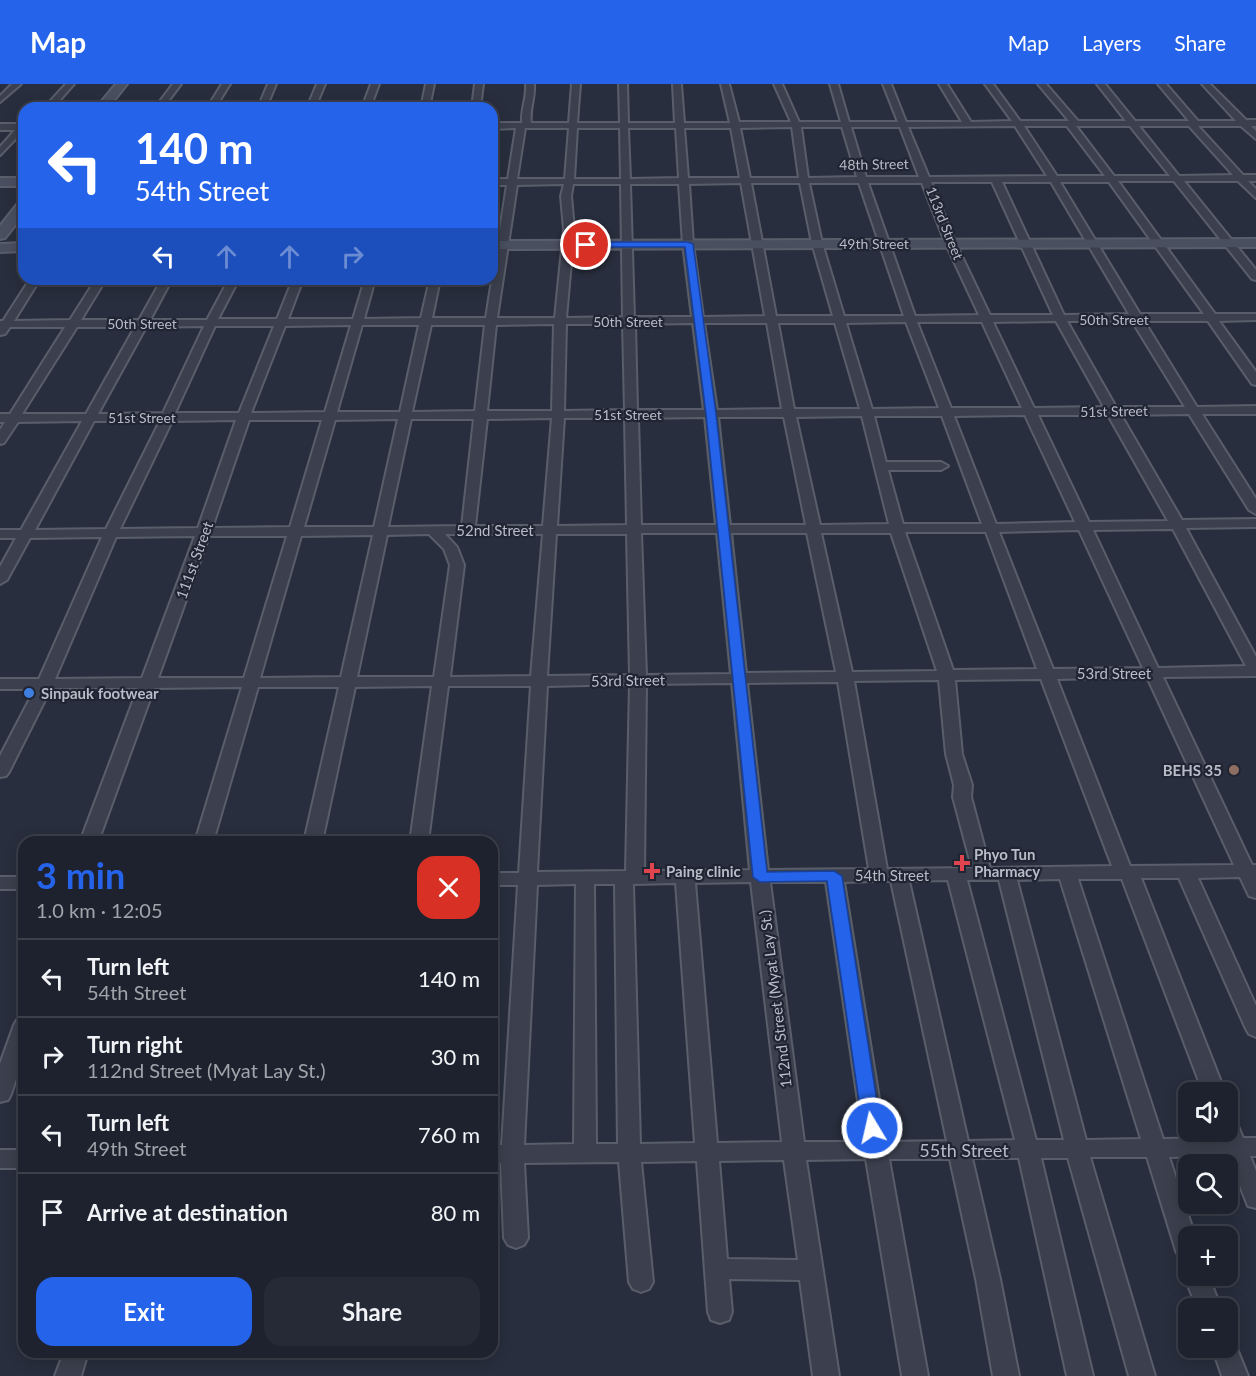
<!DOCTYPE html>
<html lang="en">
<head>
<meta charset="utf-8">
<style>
	:root { --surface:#1e222e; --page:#262a36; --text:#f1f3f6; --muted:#a1a4aa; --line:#3c3f4a; --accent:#2563eb }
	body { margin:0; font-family:Lato,sans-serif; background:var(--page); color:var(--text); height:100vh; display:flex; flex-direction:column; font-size:22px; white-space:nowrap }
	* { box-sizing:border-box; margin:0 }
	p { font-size:20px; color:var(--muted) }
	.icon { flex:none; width:33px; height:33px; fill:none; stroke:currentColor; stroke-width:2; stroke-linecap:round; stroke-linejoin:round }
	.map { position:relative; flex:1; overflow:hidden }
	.side { position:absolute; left:18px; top:752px; width:480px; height:522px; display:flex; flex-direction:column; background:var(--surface); border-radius:18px; box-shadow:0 3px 15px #0003,0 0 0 2px var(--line) }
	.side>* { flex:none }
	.guide { position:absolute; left:18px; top:18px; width:480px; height:183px; border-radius:18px; box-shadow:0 3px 15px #0003,0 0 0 2px var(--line); background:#2563eb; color:#fff; overflow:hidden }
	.controls { position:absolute; left:1178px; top:998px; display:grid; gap:12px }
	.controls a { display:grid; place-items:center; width:60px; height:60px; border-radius:12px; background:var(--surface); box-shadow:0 3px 15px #0003,0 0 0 2px var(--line); font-size:30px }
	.pin { position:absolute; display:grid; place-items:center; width:51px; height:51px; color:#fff; margin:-26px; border:3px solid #fff; border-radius:50%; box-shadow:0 2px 6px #0007 }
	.me { position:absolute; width:66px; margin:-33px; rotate:351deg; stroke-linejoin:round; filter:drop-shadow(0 0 4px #0008) }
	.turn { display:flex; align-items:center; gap:21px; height:126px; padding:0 18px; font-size:27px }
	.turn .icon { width:78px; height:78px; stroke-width:2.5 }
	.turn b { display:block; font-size:42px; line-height:51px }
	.lanes { display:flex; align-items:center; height:57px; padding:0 18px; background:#0003; justify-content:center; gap:30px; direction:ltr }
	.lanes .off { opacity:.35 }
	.round { display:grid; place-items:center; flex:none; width:63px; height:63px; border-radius:18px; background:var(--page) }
	.head { display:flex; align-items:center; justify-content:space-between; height:102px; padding:0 18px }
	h1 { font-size:36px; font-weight:700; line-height:45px; color:var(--accent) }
	.button { display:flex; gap:12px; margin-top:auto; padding:12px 18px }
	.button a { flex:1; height:69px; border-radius:18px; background:var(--accent); color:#fff; font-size:24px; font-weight:700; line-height:69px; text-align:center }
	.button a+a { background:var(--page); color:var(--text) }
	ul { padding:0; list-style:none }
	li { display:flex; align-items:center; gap:18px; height:78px; padding:0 18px; border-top:2px solid var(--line) }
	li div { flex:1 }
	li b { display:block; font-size:22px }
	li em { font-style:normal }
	header { display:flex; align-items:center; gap:36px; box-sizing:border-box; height:84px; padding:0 30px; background:var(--accent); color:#fff }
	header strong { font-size:28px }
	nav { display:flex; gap:33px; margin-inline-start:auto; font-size:21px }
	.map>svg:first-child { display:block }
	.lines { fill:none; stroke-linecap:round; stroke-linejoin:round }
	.street-casing { stroke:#595e6b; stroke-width:4 }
	.secondary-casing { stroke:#595e6b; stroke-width:4 }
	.street { fill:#3c404e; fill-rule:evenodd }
	.secondary { fill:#4a4f60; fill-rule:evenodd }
	.route { fill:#2563eb; stroke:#184099; stroke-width:1.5 }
	.shop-dot { fill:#3f7fe0; stroke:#202533; stroke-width:2 }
	.education-dot { fill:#8d6e63; stroke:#202533; stroke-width:2 }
	.health-dot { fill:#e0444e; stroke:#202533; stroke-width:2 }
	.labels { text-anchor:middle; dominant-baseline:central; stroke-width:4.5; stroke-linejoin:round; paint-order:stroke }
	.far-street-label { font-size:14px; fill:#b8bcc8; stroke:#202533 }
	.street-label { font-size:15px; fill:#b8bcc8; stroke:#202533 }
	.poi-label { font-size:15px; font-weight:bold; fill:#b8bcc8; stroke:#202533; text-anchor:start }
	.near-street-label { font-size:18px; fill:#b8bcc8; stroke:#202533 }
</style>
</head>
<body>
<header>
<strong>Map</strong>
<nav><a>Map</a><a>Layers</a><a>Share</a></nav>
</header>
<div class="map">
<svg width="1256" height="1292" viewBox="0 0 1256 1292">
	<rect width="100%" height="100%" fill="#282e3d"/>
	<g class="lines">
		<g class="street-casing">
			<path id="street" d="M 12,0 L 21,0 L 0,18 L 0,12 Z
				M 66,0 L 74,0 L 53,24 L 44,24 Z
				M 173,0 L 181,0 L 163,24 L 155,24 Z
				M 222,0 L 230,0 L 215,24 L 207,24 Z
				M 268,0 L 276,0 L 266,24 L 258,24 Z
				M 317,0 L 325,0 L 315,24 L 307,24 Z
				M 371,0 L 379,0 L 370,24 L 362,24 Z
				M 426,0 L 434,0 L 429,24 L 421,24 Z
				M 475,0 L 483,0 L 480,24 L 472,24 Z
				M 526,0 L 534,0 C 535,15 529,25 531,39 L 569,39 L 572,0 L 580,0 L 577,39 L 620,39 L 619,0 L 627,0 L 628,39 L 675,39 L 673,0 L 681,0 L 684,39 L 730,39 L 721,0 L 729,0 L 739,38 L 791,38 L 774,0 L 782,0 L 799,38 L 841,38 L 830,0 L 838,0 L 849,38 L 898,38 L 883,0 L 891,0 L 906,38 L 962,38 L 939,0 L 947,0 L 971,38 L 1012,37 L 985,0 L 993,0 L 1020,37 L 1069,37 L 1038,0 L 1046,0 L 1078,37 L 1126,37 L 1097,0 L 1105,0 L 1135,37 L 1189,37 L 1158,0 L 1166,0 L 1198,37 L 1236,37 L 1202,0 L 1210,0 L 1246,36 L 1256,36 L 1256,42 L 1251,42 L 1256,47 L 1256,55 L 1241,42 L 1198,42 L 1243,91 L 1256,91 L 1256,97 L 1248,97 L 1256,105 L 1256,114 L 1238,97 L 1184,97 L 1256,186 L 1256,196 L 1252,195 L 1174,97 L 1118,97 L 1215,230 L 1256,230 L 1256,236 L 1219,237 L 1256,288 L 1256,301 L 1252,300 L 1208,237 L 1144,237 L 1197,323 L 1256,322 L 1256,330 L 1202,330 L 1256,415 L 1256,430 L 1249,426 L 1189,330 L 1121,331 L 1182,436 L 1256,435 L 1256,443 L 1186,444 L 1256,573 L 1256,592 L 1163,593 L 1252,781 L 1256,781 L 1256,814 L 1249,812 L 1240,793 L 1198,794 L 1256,922 L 1256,953 L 1249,950 L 1246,945 L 1179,794 L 1141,794 L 1225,1008 L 1203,1008 L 1122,795 L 1078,795 L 1163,1055 L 1221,1054 L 1218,1047 L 1227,1047 L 1227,1032 L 1235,1035 L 1243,1054 L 1256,1054 L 1256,1072 L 1250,1072 L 1256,1087 L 1256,1124 L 1248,1122 L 1228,1072 L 1169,1073 L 1195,1152 L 1188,1152 L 1188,1177 L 1180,1174 L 1176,1167 L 1147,1073 L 1090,1073 L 1155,1292 L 1129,1292 L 1068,1074 L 1041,1074 L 1093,1292 L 1067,1292 L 1019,1074 L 972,1074 L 1000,1195 L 1019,1292 L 993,1292 L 976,1195 L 950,1075 L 889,1075 L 928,1292 L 902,1292 L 866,1075 L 806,1076 L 839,1292 L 813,1292 L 800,1196 L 729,1195 L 732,1228 L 729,1236 L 720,1239 L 711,1236 L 708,1228 L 697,1077 L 641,1078 L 653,1198 L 649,1205 L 641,1208 L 633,1205 L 629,1198 L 619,1078 L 524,1079 L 528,1154 L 524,1161 L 516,1164 L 508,1161 L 504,1154 L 501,1079 L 492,1079 L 492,1061 L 502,1061 L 518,801 L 492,801 L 492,789 L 519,789 L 531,602 L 448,602 L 428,758 L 410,758 L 432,602 L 355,603 L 322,758 L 304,758 L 339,603 L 258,603 L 213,758 L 195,758 L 242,603 L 154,604 L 98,758 L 80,758 L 138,604 L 51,604 L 9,688 L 6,692 L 0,693 L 0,672 L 35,605 L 0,605 L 0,595 L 39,595 L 102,453 L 30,454 L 7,496 L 0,500 L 0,483 L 16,454 L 0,454 L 0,446 L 21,446 L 82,337 L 18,338 L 4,359 L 0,360 L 0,346 L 5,338 L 0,338 L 0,330 L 10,330 L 65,243 L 10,243 L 5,250 L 0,251 L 0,237 L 3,237 L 30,195 L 40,195 L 14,237 L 70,236 L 96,195 L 106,195 L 81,236 L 139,236 L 162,195 L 172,195 L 150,236 L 207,236 L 229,195 L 239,195 L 218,235 L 277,235 L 293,195 L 303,195 L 288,235 L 353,235 L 365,195 L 375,195 L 364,235 L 421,234 L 430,195 L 440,195 L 432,234 L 486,234 L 507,101 L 492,101 L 492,95 L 508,95 L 516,44 L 492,45 L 492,39 L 522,39 C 521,24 527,15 526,0 ZM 1015,42 L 1047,92 L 929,93 L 908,43 ZM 1024,42 L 1067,42 L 1105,92 L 1057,92 ZM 1076,42 L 1130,42 L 1170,92 L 1114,92 ZM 1139,42 L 1189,42 L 1233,91 L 1179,92 ZM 792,43 L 799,94 L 750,94 L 740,44 ZM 801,43 L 842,43 L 857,93 L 808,94 ZM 851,43 L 900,43 L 919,93 L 866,93 ZM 525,44 L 569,44 L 565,95 L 517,95 ZM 577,44 L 620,44 L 621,95 L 574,95 ZM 628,44 L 676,44 L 679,94 L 630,95 ZM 684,44 L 731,44 L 740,94 L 688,94 ZM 931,98 L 992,98 L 1053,231 L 990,231 L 955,158 ZM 1002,98 L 1051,98 L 1129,230 L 1064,231 ZM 1060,98 L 1109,98 L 1204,230 L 1140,230 ZM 741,99 L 765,232 L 703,233 L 693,160 L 689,100 ZM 751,99 L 800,99 L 812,159 L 833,232 L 776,232 ZM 809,99 L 859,99 L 904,232 L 844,232 L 822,159 ZM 868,99 L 922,99 L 945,158 L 979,231 L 915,232 ZM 564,100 L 561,112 L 564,145 L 555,234 L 497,234 L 517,101 ZM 573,100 L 621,100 L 623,233 L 566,234 L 574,145 L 571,112 ZM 630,100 L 679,100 L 683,160 L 692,233 L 634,233 ZM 1056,237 L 1104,323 L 1034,324 L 993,238 ZM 1067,237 L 1132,237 L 1185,323 L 1116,323 ZM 906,238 L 939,324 L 872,325 L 846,239 ZM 917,238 L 982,238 L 1022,324 L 951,324 ZM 693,239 L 704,326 L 637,326 L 635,240 ZM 704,239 L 767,239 L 782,325 L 717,326 ZM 778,239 L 835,239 L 860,325 L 794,325 ZM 554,240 L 552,327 L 487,327 L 496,241 ZM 566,240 L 623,240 L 625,326 L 564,327 ZM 351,241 L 325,328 L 251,329 L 285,242 ZM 362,241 L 419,241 L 400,328 L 337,328 ZM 431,241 L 485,241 L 475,327 L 412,328 ZM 204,242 L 163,329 L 98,330 L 146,243 ZM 215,242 L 274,242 L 239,329 L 175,329 ZM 77,243 L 135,243 L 86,330 L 22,330 ZM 1025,331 L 1075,438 L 996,440 L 954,332 ZM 1038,331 L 1108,331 L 1168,437 L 1089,438 ZM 862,332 L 889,440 L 820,441 L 796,333 ZM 874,332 L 942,332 L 982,440 L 903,440 L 888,386 L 941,386 L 948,382 L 941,378 L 886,378 ZM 705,333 L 716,441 L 641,441 L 638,334 ZM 718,333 L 784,333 L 806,441 L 730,441 ZM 552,334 L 543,442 L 475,442 L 487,335 ZM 564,334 L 625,334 L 627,441 L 557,442 ZM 398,335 L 374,443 L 304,443 L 335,336 ZM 411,335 L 474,335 L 462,442 L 388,443 ZM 236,336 L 198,444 L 120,445 L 172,337 ZM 249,336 L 322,336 L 290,443 L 212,444 ZM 94,337 L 160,337 L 106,445 L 35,446 ZM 1173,445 L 1246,582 L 1158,584 L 1093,446 ZM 1079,446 L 1143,584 L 1053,585 L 999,448 ZM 905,448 L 986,448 L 1037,585 L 953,586 ZM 641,449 L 717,449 L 731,590 L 646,591 ZM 731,449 L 807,449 L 836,588 L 746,589 ZM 821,449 L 891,449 L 937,587 L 852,588 ZM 429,450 L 444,465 L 450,481 L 434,593 L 357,593 L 387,451 ZM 445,450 L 543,450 L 531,592 L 450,593 L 464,481 L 457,463 ZM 556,450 L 627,450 L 630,591 L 547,592 ZM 373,451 L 341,593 L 260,594 L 301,452 ZM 195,452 L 142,594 L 55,595 L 116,453 ZM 209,452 L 287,452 L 244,594 L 158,594 ZM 1147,593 L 1234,781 L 1130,782 L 1057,595 ZM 1041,595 L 1112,782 L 990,784 L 971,713 L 972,701 L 962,670 L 955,596 ZM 939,596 L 946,670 L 954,701 L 953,713 L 972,784 L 887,785 L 854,597 ZM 838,598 L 869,785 L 768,786 L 747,599 ZM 732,599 L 750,786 L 644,787 L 646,600 ZM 630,600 L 626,787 L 537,788 L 547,602 ZM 1060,795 L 1141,1055 L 1086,1056 L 1017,796 ZM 948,796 L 1015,1056 L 968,1057 L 909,797 ZM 967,796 L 999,796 L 1064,1056 L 1036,1056 ZM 875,797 L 891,797 L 947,1057 L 886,1058 L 844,798 ZM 751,798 L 782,1058 L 717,1059 L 695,799 ZM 770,798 L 826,798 L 864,1058 L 804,1058 ZM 676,799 L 695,1059 L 640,1060 L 633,800 ZM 576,800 L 574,1060 L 524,1061 L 537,801 ZM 594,800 L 615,800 L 618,1060 L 596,1060 ZM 784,1076 L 798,1176 L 727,1175 L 719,1077 Z
				M 0,40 L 24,40 L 24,46 L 0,71 L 0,63 L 15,46 L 0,46 Z
				M 0,793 L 24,793 L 24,805 L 0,805 Z
				M 24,933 L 24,971 L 11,1010 L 8,1016 L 0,1018 L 0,980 L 14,941 L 17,936 Z
				M 0,1066 L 24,1066 L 24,1084 L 0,1084 Z
				M 1188,1184 L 1188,1191 L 1208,1191 L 1221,1224 L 1197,1224 L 1184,1191 Z
				M 1227,1253 L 1233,1255 L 1248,1292 L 1222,1292 L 1212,1263 L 1227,1263 Z
				M 64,1268 L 88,1268 L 81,1292 L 55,1292 Z"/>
		</g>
		<g class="secondary-casing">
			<path id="secondary" d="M 116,0 L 127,0 L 108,24 L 96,24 Z
				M 0,94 L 24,94 L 24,102 L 0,102 Z
				M 24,117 L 24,130 L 5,154 L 0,155 L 0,142 L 19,118 Z
				M 1256,155 L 1256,163 L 492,165 L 492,157 Z
				M 24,159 L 24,167 L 0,168 L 0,160 Z"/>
		</g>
		<use href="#street" class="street"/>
		<use href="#secondary" class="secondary"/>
	</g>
	<path class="route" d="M 688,158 L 693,160 L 716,330 L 767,788 L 834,787 L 842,792 L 881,1044 L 879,1049 L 872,1051 L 866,1049 L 863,1044 L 827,797 L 760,798 L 753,793 L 706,330 L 685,163 L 586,163 L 581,161 L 586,158 Z"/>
	<circle class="shop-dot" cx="29" cy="609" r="6"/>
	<circle class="education-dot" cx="1234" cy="686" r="6"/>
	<g class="health-dot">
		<path d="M959 770h6v6h6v6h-6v6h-6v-6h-6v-6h6z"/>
		<path d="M649 778h6v6h6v6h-6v6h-6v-6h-6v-6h6z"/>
	</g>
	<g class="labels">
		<g class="far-street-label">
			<text transform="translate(874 80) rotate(-1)">48th Street</text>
			<text transform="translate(945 139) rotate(68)">113rd Street</text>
			<text x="874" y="159">49th Street</text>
			<text x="1114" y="235">50th Street</text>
			<text x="628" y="237">50th Street</text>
			<text x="142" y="239">50th Street</text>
			<text transform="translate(1114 327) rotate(-1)">51st Street</text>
			<text x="628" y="330">51st Street</text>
			<text x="142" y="333">51st Street</text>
		</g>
		<g class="street-label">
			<text x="495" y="446">52nd Street</text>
			<text transform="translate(194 476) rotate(-70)">111st Street</text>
			<text x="1114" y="589">53rd Street</text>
			<text transform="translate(628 596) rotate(-1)">53rd Street</text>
			<text x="892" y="791">54th Street</text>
			<text transform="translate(775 915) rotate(-97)">112nd Street (Myat Lay St.)</text>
		</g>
		<g class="poi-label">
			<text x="41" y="609">Sinpauk footwear</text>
			<text x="1222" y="686" text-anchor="end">BEHS 35</text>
			<text x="974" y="770">Phyo Tun<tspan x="974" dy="17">Pharmacy</tspan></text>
			<text x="666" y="787">Paing clinic</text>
		</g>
		<g class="near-street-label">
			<text x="964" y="1066">55th Street</text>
		</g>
	</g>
</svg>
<div class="controls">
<a><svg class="icon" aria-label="sound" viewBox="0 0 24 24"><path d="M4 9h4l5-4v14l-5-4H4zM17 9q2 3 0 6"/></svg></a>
<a><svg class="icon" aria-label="search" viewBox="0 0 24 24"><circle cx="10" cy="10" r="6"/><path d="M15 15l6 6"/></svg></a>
<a>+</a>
<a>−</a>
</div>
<div class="pin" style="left:586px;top:161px;background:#d93025"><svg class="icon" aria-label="arrive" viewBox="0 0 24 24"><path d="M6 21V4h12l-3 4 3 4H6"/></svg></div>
<svg class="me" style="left:872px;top:1044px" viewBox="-20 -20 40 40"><circle r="17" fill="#2563eb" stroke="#fff" stroke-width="3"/><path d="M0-11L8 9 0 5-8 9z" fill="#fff"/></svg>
<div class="guide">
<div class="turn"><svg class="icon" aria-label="left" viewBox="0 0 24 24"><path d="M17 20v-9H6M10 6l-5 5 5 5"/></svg><div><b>140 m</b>54th Street</div></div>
<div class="lanes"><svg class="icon" aria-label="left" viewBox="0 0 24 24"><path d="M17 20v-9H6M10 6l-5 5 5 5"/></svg><svg class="icon off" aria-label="ahead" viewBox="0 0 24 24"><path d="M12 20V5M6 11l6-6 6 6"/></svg><svg class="icon off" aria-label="ahead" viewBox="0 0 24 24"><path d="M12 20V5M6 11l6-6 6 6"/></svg><svg class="icon off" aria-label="right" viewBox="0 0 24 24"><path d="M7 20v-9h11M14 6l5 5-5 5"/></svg></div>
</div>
<section class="side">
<div class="head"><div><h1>3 min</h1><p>1.0 km · 12:05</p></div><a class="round" style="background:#d93025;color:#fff"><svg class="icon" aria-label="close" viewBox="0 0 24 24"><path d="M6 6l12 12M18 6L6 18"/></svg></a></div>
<ul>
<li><svg class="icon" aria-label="left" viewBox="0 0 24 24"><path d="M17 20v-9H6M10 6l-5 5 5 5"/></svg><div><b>Turn left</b><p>54th Street</p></div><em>140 m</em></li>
<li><svg class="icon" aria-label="right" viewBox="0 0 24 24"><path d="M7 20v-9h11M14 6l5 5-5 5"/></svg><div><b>Turn right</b><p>112nd Street (Myat Lay St.)</p></div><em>30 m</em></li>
<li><svg class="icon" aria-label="left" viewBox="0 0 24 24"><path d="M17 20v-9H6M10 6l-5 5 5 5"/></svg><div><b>Turn left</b><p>49th Street</p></div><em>760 m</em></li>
<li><svg class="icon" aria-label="arrive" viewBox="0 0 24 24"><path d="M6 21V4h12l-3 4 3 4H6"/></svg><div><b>Arrive at destination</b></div><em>80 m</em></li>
</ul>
<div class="button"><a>Exit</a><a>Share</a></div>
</section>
</div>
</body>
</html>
